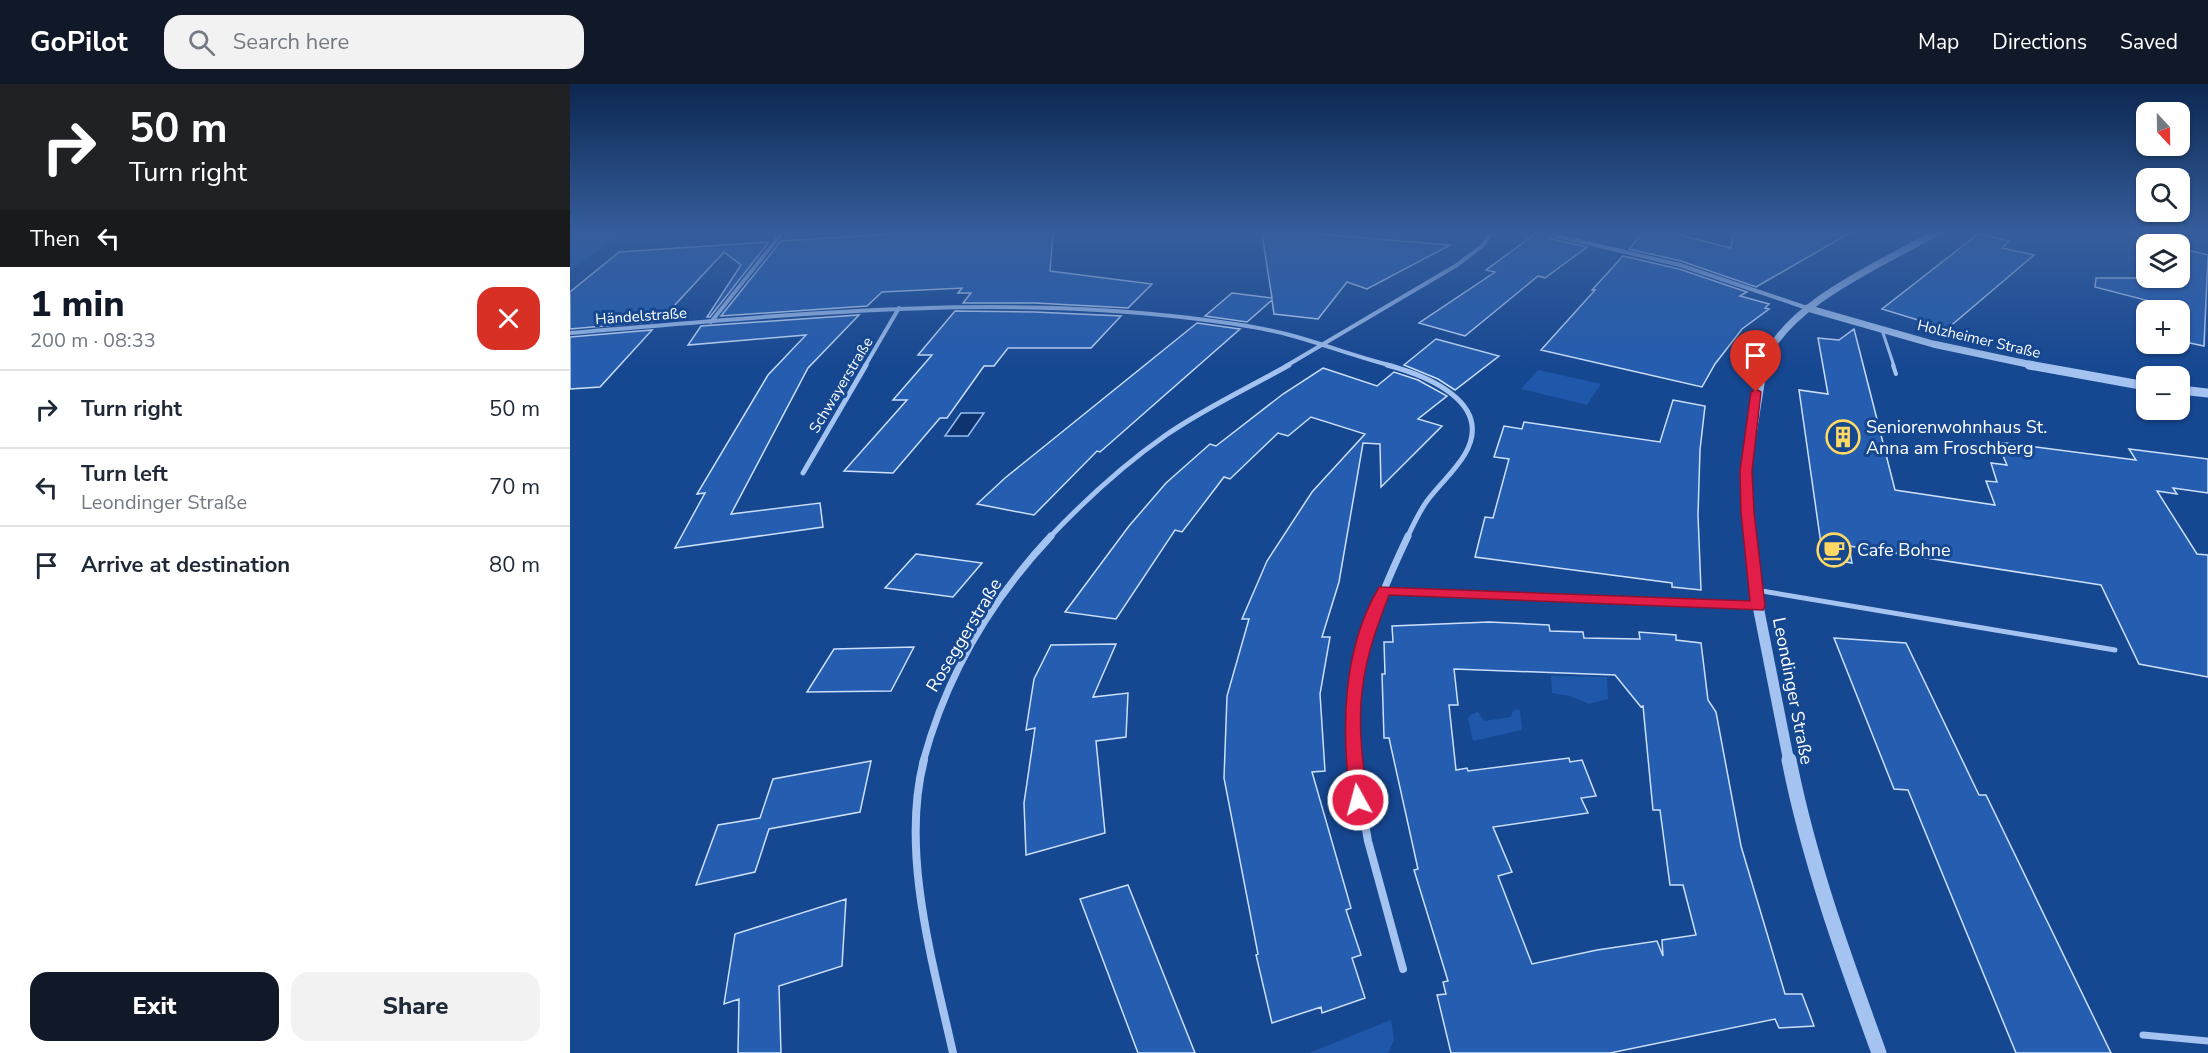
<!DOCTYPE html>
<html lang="en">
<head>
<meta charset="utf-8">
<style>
	:root { --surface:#fff; --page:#f2f2f3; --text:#1f2937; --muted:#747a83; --line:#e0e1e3; --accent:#111827 }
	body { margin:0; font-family:"Nunito Sans",sans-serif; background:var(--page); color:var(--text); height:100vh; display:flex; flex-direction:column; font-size:22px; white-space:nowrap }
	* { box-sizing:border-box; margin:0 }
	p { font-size:20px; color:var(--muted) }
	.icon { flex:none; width:33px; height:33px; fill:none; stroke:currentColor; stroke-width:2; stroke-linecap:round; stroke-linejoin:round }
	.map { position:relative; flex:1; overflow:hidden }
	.side { display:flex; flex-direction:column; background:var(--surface); width:570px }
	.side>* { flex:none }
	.guide { background:#202124; color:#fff; overflow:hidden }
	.needle { width:39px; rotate:158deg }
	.fabs { position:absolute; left:1566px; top:18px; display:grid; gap:12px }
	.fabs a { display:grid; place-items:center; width:54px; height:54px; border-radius:12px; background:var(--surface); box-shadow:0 2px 4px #0004; font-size:30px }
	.pin { position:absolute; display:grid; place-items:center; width:51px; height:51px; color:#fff; margin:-62px -26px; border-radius:50% 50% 50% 0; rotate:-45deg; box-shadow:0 0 6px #0007 }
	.pin .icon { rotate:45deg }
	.me { position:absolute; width:66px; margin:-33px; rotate:353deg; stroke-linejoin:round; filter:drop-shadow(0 0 4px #0008) }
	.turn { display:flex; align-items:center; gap:21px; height:126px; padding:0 30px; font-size:27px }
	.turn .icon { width:78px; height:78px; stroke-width:2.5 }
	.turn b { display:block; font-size:42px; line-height:51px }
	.then { display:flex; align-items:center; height:57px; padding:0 30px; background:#0003; gap:12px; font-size:22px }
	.round { display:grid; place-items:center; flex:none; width:63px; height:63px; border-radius:18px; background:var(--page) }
	.head { display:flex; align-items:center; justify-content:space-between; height:102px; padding:0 30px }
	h1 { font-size:36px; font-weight:800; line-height:45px; color:var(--accent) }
	.cta { display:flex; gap:12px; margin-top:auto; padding:12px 30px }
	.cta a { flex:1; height:69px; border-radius:18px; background:var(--accent); color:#fff; font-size:24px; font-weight:800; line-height:69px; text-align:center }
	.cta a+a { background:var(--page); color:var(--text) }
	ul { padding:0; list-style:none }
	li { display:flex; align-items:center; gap:18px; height:78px; padding:0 30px; border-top:2px solid var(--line) }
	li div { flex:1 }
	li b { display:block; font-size:22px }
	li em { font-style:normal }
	header { display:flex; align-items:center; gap:36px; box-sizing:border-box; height:84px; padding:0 30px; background:var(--accent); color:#fff }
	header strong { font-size:28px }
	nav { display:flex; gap:33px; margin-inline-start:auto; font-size:21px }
	.search { width:420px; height:54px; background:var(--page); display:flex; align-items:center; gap:15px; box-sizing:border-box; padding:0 21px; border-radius:18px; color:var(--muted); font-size:22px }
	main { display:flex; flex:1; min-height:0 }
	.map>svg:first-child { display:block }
	.green { fill:#1f58ab }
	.water { fill:#0e336e; stroke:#97bdf3; stroke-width:1.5 }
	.building { fill:#255db0; stroke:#cbdffb; stroke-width:1.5; fill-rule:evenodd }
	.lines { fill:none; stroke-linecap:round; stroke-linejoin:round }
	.service-far3 { stroke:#a4c3f0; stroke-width:3 }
	.service-far2 { stroke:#a4c3f0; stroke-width:4 }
	.service-far1 { stroke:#a4c3f0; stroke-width:5 }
	.service { stroke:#a4c3f0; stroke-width:7 }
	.minor-far3 { stroke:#a4c3f0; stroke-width:4 }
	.minor-far2 { stroke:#a4c3f0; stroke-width:5 }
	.minor-far1 { stroke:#a4c3f0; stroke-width:7 }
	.minor { stroke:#a4c3f0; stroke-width:8 }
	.tertiary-far3 { stroke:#a4c3f0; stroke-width:7 }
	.tertiary-far2 { stroke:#a4c3f0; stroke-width:9 }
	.tertiary-far1 { stroke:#a4c3f0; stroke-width:11 }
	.tertiary { stroke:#a4c3f0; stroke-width:15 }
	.route { fill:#e11d48; stroke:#92132f; stroke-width:1.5 }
	.labels { text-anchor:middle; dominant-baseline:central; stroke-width:6; stroke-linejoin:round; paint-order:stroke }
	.far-street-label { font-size:15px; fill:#fff; stroke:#164791 }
	.poi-label { font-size:18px; fill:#fff; stroke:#164791; text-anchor:start }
	.street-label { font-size:18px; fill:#fff; stroke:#164791 }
</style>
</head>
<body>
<header>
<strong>GoPilot</strong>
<div class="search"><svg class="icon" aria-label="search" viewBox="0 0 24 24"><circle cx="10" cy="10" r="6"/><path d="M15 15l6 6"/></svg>Search here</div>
<nav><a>Map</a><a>Directions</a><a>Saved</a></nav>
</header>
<main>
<section class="side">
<div class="guide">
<div class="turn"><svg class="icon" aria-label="right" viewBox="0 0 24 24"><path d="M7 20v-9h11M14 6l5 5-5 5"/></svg><div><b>50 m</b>Turn right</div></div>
<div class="then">Then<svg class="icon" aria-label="left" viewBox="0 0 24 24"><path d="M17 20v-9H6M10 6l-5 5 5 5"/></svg></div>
</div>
<div class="head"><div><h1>1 min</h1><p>200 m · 08:33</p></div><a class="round" style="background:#d93025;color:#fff"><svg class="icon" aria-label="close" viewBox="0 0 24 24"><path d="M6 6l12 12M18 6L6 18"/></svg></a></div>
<ul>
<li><svg class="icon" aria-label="right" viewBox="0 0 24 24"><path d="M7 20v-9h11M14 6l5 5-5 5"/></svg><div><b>Turn right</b></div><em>50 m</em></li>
<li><svg class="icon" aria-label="left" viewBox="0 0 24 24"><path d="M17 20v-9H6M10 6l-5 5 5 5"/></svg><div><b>Turn left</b><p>Leondinger Straße</p></div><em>70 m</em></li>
<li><svg class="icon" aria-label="arrive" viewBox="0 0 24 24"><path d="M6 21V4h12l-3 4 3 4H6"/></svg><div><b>Arrive at destination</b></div><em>80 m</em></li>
</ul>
<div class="cta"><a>Exit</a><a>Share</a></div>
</section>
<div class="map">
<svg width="1638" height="969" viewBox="0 0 1638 969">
	<rect width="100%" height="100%" fill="#164791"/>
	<path class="green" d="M 35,150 L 50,150 L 0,187 L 0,152 Z
		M 968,286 L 1031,300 L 1017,321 L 951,305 Z
		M 981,592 L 1037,593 L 1038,615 L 1019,620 L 1000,612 L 982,609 Z
		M 946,625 L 950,626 L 952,646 L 903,657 L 898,635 L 900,631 L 908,628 L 914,637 L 941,633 L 943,627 Z
		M 821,936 L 824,956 L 818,969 L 739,969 Z"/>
	<path class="water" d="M 391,329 L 414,329 L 398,352 L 375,352 Z"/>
	<path class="building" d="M 323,150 L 483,150 L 480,187 L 582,200 L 558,224 L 465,219 L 393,219 L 401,209 L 388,209 L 392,204 L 312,208 L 297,222 L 151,232 L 211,157 Z
		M 692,150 L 747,150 L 880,161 L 797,205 L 777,198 L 748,235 L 704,230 L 702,216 L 677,238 L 635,232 L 662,209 L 702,214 Z
		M 965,150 L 975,150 L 978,154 L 1017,163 L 975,194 L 968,192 L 895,252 L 849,239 L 925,188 L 916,186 Z
		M 1072,150 L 1105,150 L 1161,164 L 1163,150 L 1278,150 L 1186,203 L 1111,177 L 1059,165 Z
		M 1408,150 L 1439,157 L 1432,164 L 1464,171 L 1377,245 L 1312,225 Z
		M 199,158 L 140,233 L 137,233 L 171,181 L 154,168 L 90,237 L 0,245 L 0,208 L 49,168 Z
		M 1617,166 L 1638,171 L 1634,262 L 1610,257 L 1610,225 L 1525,203 L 1526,194 L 1610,194 L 1610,176 Z
		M 1053,172 L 1109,185 L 1177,208 L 1170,212 L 1199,220 L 1195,224 L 1199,225 L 1172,245 L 1145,280 L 1132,303 L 971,266 L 1025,206 L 1022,206 Z
		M 385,227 L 465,228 L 551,232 L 521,264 L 438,264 L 424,282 L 414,282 L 377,334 L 370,334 L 323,389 L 274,387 L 337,316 L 323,316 L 362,271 L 348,271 Z
		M 289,231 L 238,284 L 161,430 L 250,419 L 253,443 L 105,464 L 135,409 L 127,410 L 198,291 L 236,251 L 118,261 L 131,242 Z
		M 627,239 L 670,245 L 530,368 L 527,367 L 464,431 L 407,420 L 435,394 Z
		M 1284,245 L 1325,406 L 1425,421 L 1416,397 L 1427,398 L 1421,379 L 1437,381 L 1427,358 L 1566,376 L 1559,365 L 1638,375 L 1638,409 L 1603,404 L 1607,410 L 1587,407 L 1627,470 L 1638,471 L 1638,593 L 1569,580 L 1531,501 L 1279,462 L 1282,479 L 1253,474 L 1229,306 L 1258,310 L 1248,254 L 1269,256 Z
		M 82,246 L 30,303 L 0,305 L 0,253 Z
		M 866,255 L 929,272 L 885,306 L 868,295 L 834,281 Z
		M 753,284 L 807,302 L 824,288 L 848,296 L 877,312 L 848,335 L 872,342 L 811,403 L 810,360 L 793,359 L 769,498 L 752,553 L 760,553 L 750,610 L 755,687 L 742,688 L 781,824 L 776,826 L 791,871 L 782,874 L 795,914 L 752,929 L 751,923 L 702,939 L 686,871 L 688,870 L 654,694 L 657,612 L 679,535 L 672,535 L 697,477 L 742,408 L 795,350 L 741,333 L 718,352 L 708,349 L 660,395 L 654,393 L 612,448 L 605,446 L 546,535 L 495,528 L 559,442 L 596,399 L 640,360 L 646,362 L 713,310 Z
		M 1103,316 L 1135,322 L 1130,366 L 1128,431 L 1131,506 L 1102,503 L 1102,499 L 905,473 L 915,433 L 923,434 L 939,375 L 924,373 L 934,342 L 952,345 L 954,338 L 1090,358 Z
		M 346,470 L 412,479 L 383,513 L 315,504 Z
		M 919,538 L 979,541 L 980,547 L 1013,548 L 1014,554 L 1070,555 L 1069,548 L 1106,551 L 1106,556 L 1131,559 L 1138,616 L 1146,628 L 1171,762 L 1215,910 L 1232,910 L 1244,942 L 1209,944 L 1205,935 L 1040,969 L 881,969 L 867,911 L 876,910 L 873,898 L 878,897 L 844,786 L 848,785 L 819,654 L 814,654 L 812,590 L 815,590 L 814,558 L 823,558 L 822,542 ZM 884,585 L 1045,591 L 1071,623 L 1073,622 L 1083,726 L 1090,726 L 1100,801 L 1113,801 L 1126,851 L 1092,856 L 1093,872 L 1087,857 L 1027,866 L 962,880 L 928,792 L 942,788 L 923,743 L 1018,729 L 1011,714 L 1026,712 L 1012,676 L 1000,678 L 999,674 L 898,687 L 897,684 L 886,686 L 879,621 L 888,621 Z
		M 1264,554 L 1336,559 L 1409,711 L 1416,711 L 1541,969 L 1446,969 L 1338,706 L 1324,705 Z
		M 546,560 L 523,613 L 558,609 L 556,653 L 526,657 L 535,749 L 456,771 L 454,719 L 465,644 L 456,646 L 464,595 L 481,561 Z
		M 344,563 L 321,607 L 237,608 L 264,565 Z
		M 301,677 L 290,728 L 199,745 L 185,788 L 126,801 L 148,741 L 190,734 L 203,695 Z
		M 558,801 L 625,969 L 568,969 L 510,815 Z
		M 276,815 L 272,882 L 209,902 L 211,969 L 168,969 L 169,915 L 154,920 L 165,850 Z"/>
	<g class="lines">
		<path class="service-far3" d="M 1312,246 L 1324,282"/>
		<path class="service-far2" d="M 1323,281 L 1326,290"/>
		<path class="service-far1" d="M 814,506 L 1186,522
			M 1186,506 L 1545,566"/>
		<path class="service" d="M 1573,951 L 1638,957"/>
		<path class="minor-far3" d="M 979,150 L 1110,181 L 1237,224
			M 141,238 L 211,150
			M 0,249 C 206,232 413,209 620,234 C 655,238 693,243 727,253 C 759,262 790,274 823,282
			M 295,282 L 329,224
			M 716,282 L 887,181 L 912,162 L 921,150"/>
		<path class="minor-far2" d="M 817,281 C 855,291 925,318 895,370 C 885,387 869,401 857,417 C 849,428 843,441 837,454
			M 233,389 L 296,281
			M 479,454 C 515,416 553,381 596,351 C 635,324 678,304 719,281"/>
		<path class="minor-far1" d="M 353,678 C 376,592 420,517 481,452
			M 784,678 C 776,592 802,528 838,452"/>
		<path class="minor" d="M 354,676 C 330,768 363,879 383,969
			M 784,676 L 798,757 L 833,885"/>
		<path class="tertiary-far3" d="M 1237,224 L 1363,260 L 1467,282
			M 1192,282 C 1214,221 1309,181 1364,150"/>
		<path class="tertiary-far2" d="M 1459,281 L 1576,302
			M 1610,306 L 1638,309
			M 1180,454 L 1176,387 L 1193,281"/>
		<path class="tertiary-far1" d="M 1180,452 L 1188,522 L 1219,678"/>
		<path class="tertiary" d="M 1219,676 C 1239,777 1274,873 1309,969"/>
	</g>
	<linearGradient id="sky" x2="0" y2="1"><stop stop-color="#0c2750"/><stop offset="0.52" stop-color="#365e9d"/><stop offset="1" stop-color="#365e9d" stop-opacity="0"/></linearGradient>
	<rect width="1638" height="286" fill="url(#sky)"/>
	<path class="route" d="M 1186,305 L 1191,308 L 1182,387 L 1184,428 L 1195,522 L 1193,526 L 819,511 C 808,540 797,569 793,600 C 787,639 793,678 797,716 L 795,722 L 788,724 L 782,722 L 780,716 C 772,645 771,568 809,503 L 1180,517 L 1171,428 L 1170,387 L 1181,308 Z"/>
	<defs>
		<g id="building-ring" transform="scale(1.725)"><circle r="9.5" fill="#164791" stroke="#ffd964" stroke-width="1.5"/><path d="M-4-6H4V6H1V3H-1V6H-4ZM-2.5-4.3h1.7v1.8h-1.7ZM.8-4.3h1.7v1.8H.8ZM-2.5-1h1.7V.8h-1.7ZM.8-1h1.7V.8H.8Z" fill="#ffd964"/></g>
		<g id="cafe-ring" transform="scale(1.725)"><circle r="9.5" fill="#164791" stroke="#ffd964" stroke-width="1.5"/><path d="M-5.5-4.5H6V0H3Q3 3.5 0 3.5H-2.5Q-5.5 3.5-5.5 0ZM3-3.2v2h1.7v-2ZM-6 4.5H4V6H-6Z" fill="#ffd964"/></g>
	</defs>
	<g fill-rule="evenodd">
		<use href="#building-ring" x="1273" y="353"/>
		<use href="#cafe-ring" x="1264" y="466"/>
	</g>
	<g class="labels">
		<g class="far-street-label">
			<text transform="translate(71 232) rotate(-4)">Händelstraße</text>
			<text transform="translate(1409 255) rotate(13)">Holzheimer Straße</text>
			<text transform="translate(271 301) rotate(-59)">Schwayerstraße</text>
		</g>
		<g class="poi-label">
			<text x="1296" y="343">Seniorenwohnhaus St.<tspan x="1296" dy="21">Anna am Froschberg</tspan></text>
			<text x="1287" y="466">Cafe Bohne</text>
		</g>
		<g class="street-label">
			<text transform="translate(394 551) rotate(-59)">Roseggerstraße</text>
			<text transform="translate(1223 607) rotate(79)">Leondinger Straße</text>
		</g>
	</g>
</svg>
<div class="fabs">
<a><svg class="needle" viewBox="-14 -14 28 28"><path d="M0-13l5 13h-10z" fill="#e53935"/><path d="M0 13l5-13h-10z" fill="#747a83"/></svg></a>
<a><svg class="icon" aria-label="search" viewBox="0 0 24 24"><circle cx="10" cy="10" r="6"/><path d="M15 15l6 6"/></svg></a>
<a><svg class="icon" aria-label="layers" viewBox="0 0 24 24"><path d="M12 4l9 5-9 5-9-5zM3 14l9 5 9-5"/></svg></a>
<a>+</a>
<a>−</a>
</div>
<div class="pin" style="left:1186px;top:308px;background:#d93025"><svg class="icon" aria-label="arrive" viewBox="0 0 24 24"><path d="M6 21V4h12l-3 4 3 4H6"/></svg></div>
<svg class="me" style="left:788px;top:716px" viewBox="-20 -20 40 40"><circle r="17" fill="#e11d48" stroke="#fff" stroke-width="3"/><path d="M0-11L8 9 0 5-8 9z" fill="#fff"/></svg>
</div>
</main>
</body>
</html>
